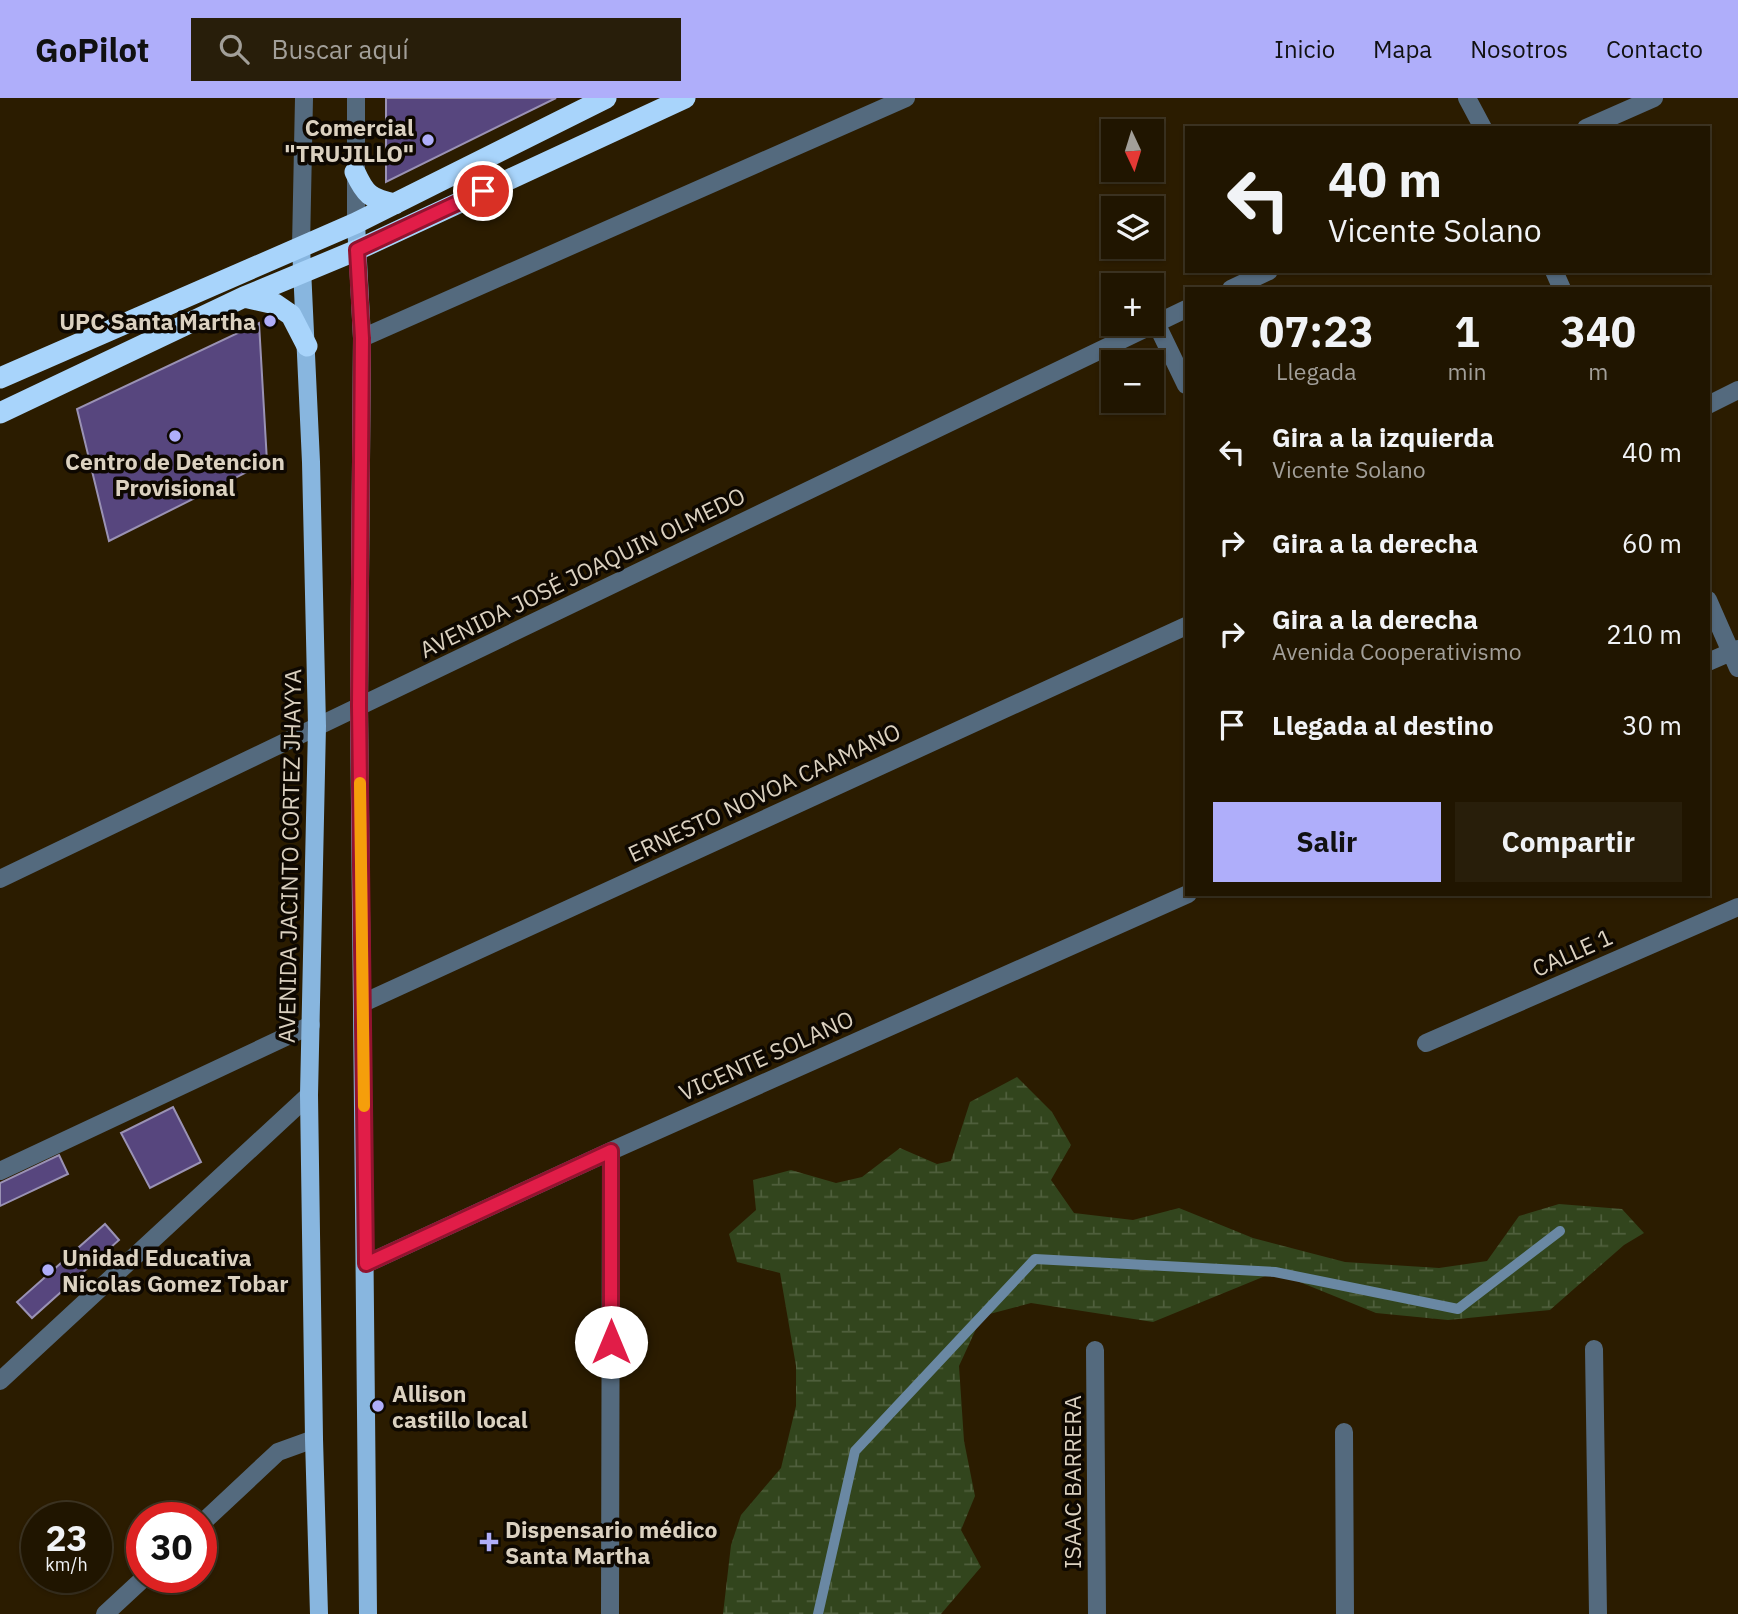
<!DOCTYPE html>
<html lang="es">
<head>
<meta charset="utf-8">
<style>
	:root { --surface:#201500; --page:#281e0a; --text:#f1f3f6; --muted:#a29f99; --line:#3d3422; --accent:#afaefa }
	body { margin:0; font-family:"IBM Plex Sans",sans-serif; background:var(--page); color:var(--text); height:100vh; display:flex; flex-direction:column; font-size:26px; white-space:nowrap }
	* { box-sizing:border-box; margin:0 }
	p { font-size:23px; color:var(--muted) }
	.icon { flex:none; width:38px; height:38px; fill:none; stroke:currentColor; stroke-width:2; stroke-linecap:round; stroke-linejoin:round }
	.map { position:relative; flex:1; overflow:hidden }
	.drawer { position:absolute; left:1185px; top:189px; width:525px; height:609px; display:flex; flex-direction:column; background:var(--surface); border-radius:0px; box-shadow:0 2px 5px #0004,0 0 0 2px var(--line) }
	.drawer>* { flex:none }
	.top-card { position:absolute; left:1185px; top:28px; width:525px; height:147px; border-radius:0px; box-shadow:0 2px 5px #0004,0 0 0 2px var(--line); background:#201500; color:var(--text); overflow:hidden }
	.needle { width:46px; rotate:176deg }
	.fabs { position:absolute; left:1101px; top:21px; display:grid; gap:14px }
	.fabs a { display:grid; place-items:center; width:63px; height:63px; border-radius:0px; background:var(--surface); box-shadow:0 2px 5px #0004,0 0 0 2px var(--line); font-size:35px }
	.speed { position:absolute; left:21px; top:1404px; display:flex; gap:14px; font-size:35px; font-weight:700; text-align:center }
	.speed>* { display:grid; place-content:center; width:91px; height:91px; border-radius:50%; background:var(--surface); box-shadow:0 2px 5px #0004,0 0 0 2px var(--line); line-height:1 }
	.speed small { font-size:18px; font-weight:400 }
	.speed .limit { border:10px solid #d22; background:#fff; color:#111 }
	.pin { position:absolute; display:grid; place-items:center; width:60px; height:60px; color:#fff; margin:-30px; border:4px solid #fff; border-radius:50%; box-shadow:0 2px 7px #0007 }
	.me { position:absolute; width:77px; margin:-38px; rotate:0deg; stroke-linejoin:round; filter:drop-shadow(0 0 5px #0008) }
	.turn { display:flex; align-items:center; gap:24px; height:147px; padding:0 28px; font-size:32px }
	.turn .icon { width:91px; height:91px; stroke-width:2.5 }
	.turn b { display:block; font-size:49px; line-height:60px }
	.eta { display:flex; justify-content:space-evenly; align-items:center; height:119px; text-align:center }
	.eta b { font-size:42px; font-weight:700; line-height:49px }
	.button { display:flex; gap:14px; margin-top:auto; padding:14px 28px }
	.button a { flex:1; height:80px; border-radius:0px; background:var(--accent); color:#111; font-size:28px; font-weight:700; line-height:80px; text-align:center }
	.button a+a { background:var(--page); color:var(--text) }
	ul { padding:0; list-style:none }
	li { display:flex; align-items:center; gap:21px; height:91px; padding:0 28px }
	li div { flex:1 }
	li b { display:block; font-size:26px }
	li em { font-style:normal }
	header { display:flex; align-items:center; gap:42px; box-sizing:border-box; height:98px; padding:0 35px; background:var(--accent); color:#111 }
	header strong { font-size:33px }
	nav { display:flex; gap:38px; margin-inline-start:auto; font-size:24px }
	.search { width:490px; height:63px; background:var(--page); display:flex; align-items:center; gap:18px; box-sizing:border-box; padding:0 24px; border-radius:0px; color:var(--muted); font-size:26px }
	.map>svg:first-child { display:block }
	.wetland { fill:url(#wetland-marsh) }
	.lines { fill:none; stroke-linecap:round; stroke-linejoin:round }
	.stream { stroke:#6a88a3; stroke-width:10 }
	.building { fill:#57467e; stroke:#9a92b4; stroke-width:2 }
	.minor { stroke:#546a7e; stroke-width:18 }
	.major { stroke:#88b6df; stroke-width:18 }
	.highway { stroke:#a8d4fb; stroke-width:21 }
	.route-casing { stroke:#92132f; stroke-width:18 }
	.route { stroke:#e11d48; stroke-width:12 }
	.slow { stroke:#f59e0b; stroke-width:12 }
	.poi-dot { fill:#afaefa; stroke:#0e0801; stroke-width:2.5 }
	.labels { text-anchor:middle; dominant-baseline:central; stroke-width:7; stroke-linejoin:round; paint-order:stroke }
	.poi-label { font-size:23px; font-weight:bold; fill:#dbd1c0; stroke:#0e0801; text-anchor:start }
	.street-label { font-size:23px; fill:#dbd1c0; stroke:#0e0801 }
</style>
</head>
<body>
<header>
<strong>GoPilot</strong>
<div class="search"><svg class="icon" aria-label="search" viewBox="0 0 24 24"><circle cx="10" cy="10" r="6"/><path d="M15 15l6 6"/></svg>Buscar aquí</div>
<nav><a>Inicio</a><a>Mapa</a><a>Nosotros</a><a>Contacto</a></nav>
</header>
<div class="map">
<svg width="1738" height="1516" viewBox="0 0 1738 1516">
	<defs>
		<pattern id="wetland-marsh" width="20" height="14" patternUnits="userSpaceOnUse" patternTransform="scale(1.75)"><rect width="20" height="14" fill="#32451d"/><path d="M1 5h8M5 5V1M11 12h8M15 12V8" fill="none" stroke="#4f5f3c"/></pattern>
	</defs>
	<rect width="100%" height="100%" fill="#2b1c00"/>
	<path class="wetland" d="M 1017,979 L 1052,1014 L 1071,1047 L 1051,1082 L 1074,1115 L 1133,1122 L 1179,1110 L 1253,1140 L 1345,1164 L 1439,1170 L 1487,1163 L 1519,1118 L 1559,1106 L 1622,1111 L 1644,1135 L 1624,1147 L 1550,1212 L 1448,1222 L 1376,1215 L 1275,1174 L 1153,1224 L 1031,1205 L 982,1218 L 959,1268 L 964,1343 L 975,1398 L 961,1432 L 981,1469 L 941,1516 L 723,1516 L 731,1447 L 741,1417 L 781,1370 L 796,1308 L 796,1268 L 780,1175 L 737,1164 L 729,1136 L 756,1112 L 753,1082 L 791,1072 L 836,1085 L 862,1079 L 900,1050 L 937,1066 L 951,1063 L 970,1004 Z"/>
	<g class="lines">
		<path class="stream" d="M 818,1516 L 855,1353 L 1035,1161 L 1275,1174 L 1458,1211 L 1560,1133"/>
	</g>
	<path class="building" d="M 386,0 L 556,0 L 386,84 Z
		M 259,225 L 267,364 L 109,443 L 77,311 Z
		M 173,1009 L 201,1064 L 150,1090 L 121,1035 Z
		M 59,1057 L 68,1076 L 0,1108 L 0,1085 Z
		M 105,1126 L 119,1142 L 32,1220 L 17,1204 Z"/>
	<g class="lines">
		<path class="minor" d="M 1467,0 L 1483,30
			M 1586,30 L 1654,0
			M 356,125 L 356,0
			M 301,149 L 304,0
			M 1554,173 L 1562,191
			M 1231,191 L 1269,173
			M 1156,225 L 1186,287
			M 362,240 L 906,0
			M 1708,307 L 1738,292
			M 1708,502 L 1738,570
			M 1708,564 L 1738,551
			M 0,781 L 1186,211
			M 363,905 L 1186,528
			M 1426,945 L 1738,809
			M 0,1073 L 311,927
			M 366,1166 L 611,1053 L 1188,796
			M 1594,1251 L 1598,1516
			M 1095,1252 L 1097,1516
			M 0,1283 L 309,997
			M 1344,1334 L 1345,1516
			M 201,1426 L 278,1354 L 314,1341
			M 105,1516 L 145,1479
			M 610,1516 L 611,1053"/>
		<path class="major" d="M 356,125 L 362,240 L 359,608 L 368,1516
			M 301,149 L 311,364 L 317,628 L 309,997 L 314,1341 L 319,1516"/>
		<path class="highway" d="M 355,74 C 365,96 370,101 395,106
			M 244,199 L 275,206 L 291,217 L 307,248
			M 0,280 L 356,125 L 606,0
			M 0,315 L 244,199 L 357,152 L 685,0"/>
	</g>
	<g class="lines">
		<g class="route-casing">
			<path id="route" d="M 483,93 L 357,152 L 362,240 L 359,608 L 366,1166 L 611,1053 L 611,1244"/>
		</g>
		<use href="#route" class="route"/>
		<path class="slow" d="M 360,685 L 364,1008"/>
	</g>
	<g class="poi-dot">
		<circle cx="428" cy="42" r="7"/>
		<circle cx="270" cy="223" r="7"/>
		<circle cx="175" cy="338" r="7"/>
		<circle cx="48" cy="1172" r="7"/>
		<circle cx="378" cy="1308" r="7"/>
		<path d="M485.5 1433.5h7v7h7v7h-7v7h-7v-7h-7v-7h7z"/>
	</g>
	<g class="labels">
		<g class="poi-label">
			<text x="414" y="29" text-anchor="end">Comercial<tspan x="414" dy="26">"TRUJILLO"</tspan></text>
			<text x="256" y="223" text-anchor="end">UPC Santa Martha</text>
			<text x="175" y="363" text-anchor="middle">Centro de Detencion<tspan x="175" dy="26">Provisional</tspan></text>
			<text x="62" y="1159">Unidad Educativa<tspan x="62" dy="26">Nicolas Gomez Tobar</tspan></text>
			<text x="392" y="1295">Allison<tspan x="392" dy="26">castillo local</tspan></text>
			<text x="505" y="1431">Dispensario médico<tspan x="505" dy="26">Santa Martha</tspan></text>
		</g>
		<g class="street-label">
			<text transform="translate(582 474) rotate(-26)">AVENIDA JOSÉ JOAQUIN OLMEDO</text>
			<text transform="translate(764 694) rotate(-25)">ERNESTO NOVOA CAAMANO</text>
			<text transform="translate(289 758) rotate(-89)">AVENIDA JACINTO CORTEZ JHAYYA</text>
			<text transform="translate(1572 854) rotate(-24)">CALLE 1</text>
			<text transform="translate(766 957) rotate(-24)">VICENTE SOLANO</text>
			<text transform="translate(1072 1384) rotate(-90)">ISAAC BARRERA</text>
		</g>
	</g>
</svg>
<div class="fabs">
<a><svg class="needle" viewBox="-14 -14 28 28"><path d="M0-13l5 13h-10z" fill="#e53935"/><path d="M0 13l5-13h-10z" fill="#a29f99"/></svg></a>
<a><svg class="icon" aria-label="layers" viewBox="0 0 24 24"><path d="M12 4l9 5-9 5-9-5zM3 14l9 5 9-5"/></svg></a>
<a>+</a>
<a>−</a>
</div>
<div class="speed"><div>23<small>km/h</small></div><div class="limit">30</div></div>
<div class="pin" style="left:483px;top:93px;background:#d93025"><svg class="icon" aria-label="arrive" viewBox="0 0 24 24"><path d="M6 21V4h12l-3 4 3 4H6"/></svg></div>
<svg class="me" style="left:611px;top:1244px" viewBox="-20 -20 40 40"><circle r="19" fill="#fff"/><path d="M0-13L10 11 0 6-10 11z" fill="#e11d48"/></svg>
<div class="top-card">
<div class="turn"><svg class="icon" aria-label="left" viewBox="0 0 24 24"><path d="M17 20v-9H6M10 6l-5 5 5 5"/></svg><div><b>40 m</b>Vicente Solano</div></div>
</div>
<section class="drawer">
<div class="eta">
<div><b>07:23</b><p>Llegada</p></div>
<div><b>1</b><p>min</p></div>
<div><b>340</b><p>m</p></div>
</div>
<ul>
<li><svg class="icon" aria-label="left" viewBox="0 0 24 24"><path d="M17 20v-9H6M10 6l-5 5 5 5"/></svg><div><b>Gira a la izquierda</b><p>Vicente Solano</p></div><em>40 m</em></li>
<li><svg class="icon" aria-label="right" viewBox="0 0 24 24"><path d="M7 20v-9h11M14 6l5 5-5 5"/></svg><div><b>Gira a la derecha</b></div><em>60 m</em></li>
<li><svg class="icon" aria-label="right" viewBox="0 0 24 24"><path d="M7 20v-9h11M14 6l5 5-5 5"/></svg><div><b>Gira a la derecha</b><p>Avenida Cooperativismo</p></div><em>210 m</em></li>
<li><svg class="icon" aria-label="arrive" viewBox="0 0 24 24"><path d="M6 21V4h12l-3 4 3 4H6"/></svg><div><b>Llegada al destino</b></div><em>30 m</em></li>
</ul>
<div class="button"><a>Salir</a><a>Compartir</a></div>
</section>
</div>
</body>
</html>
